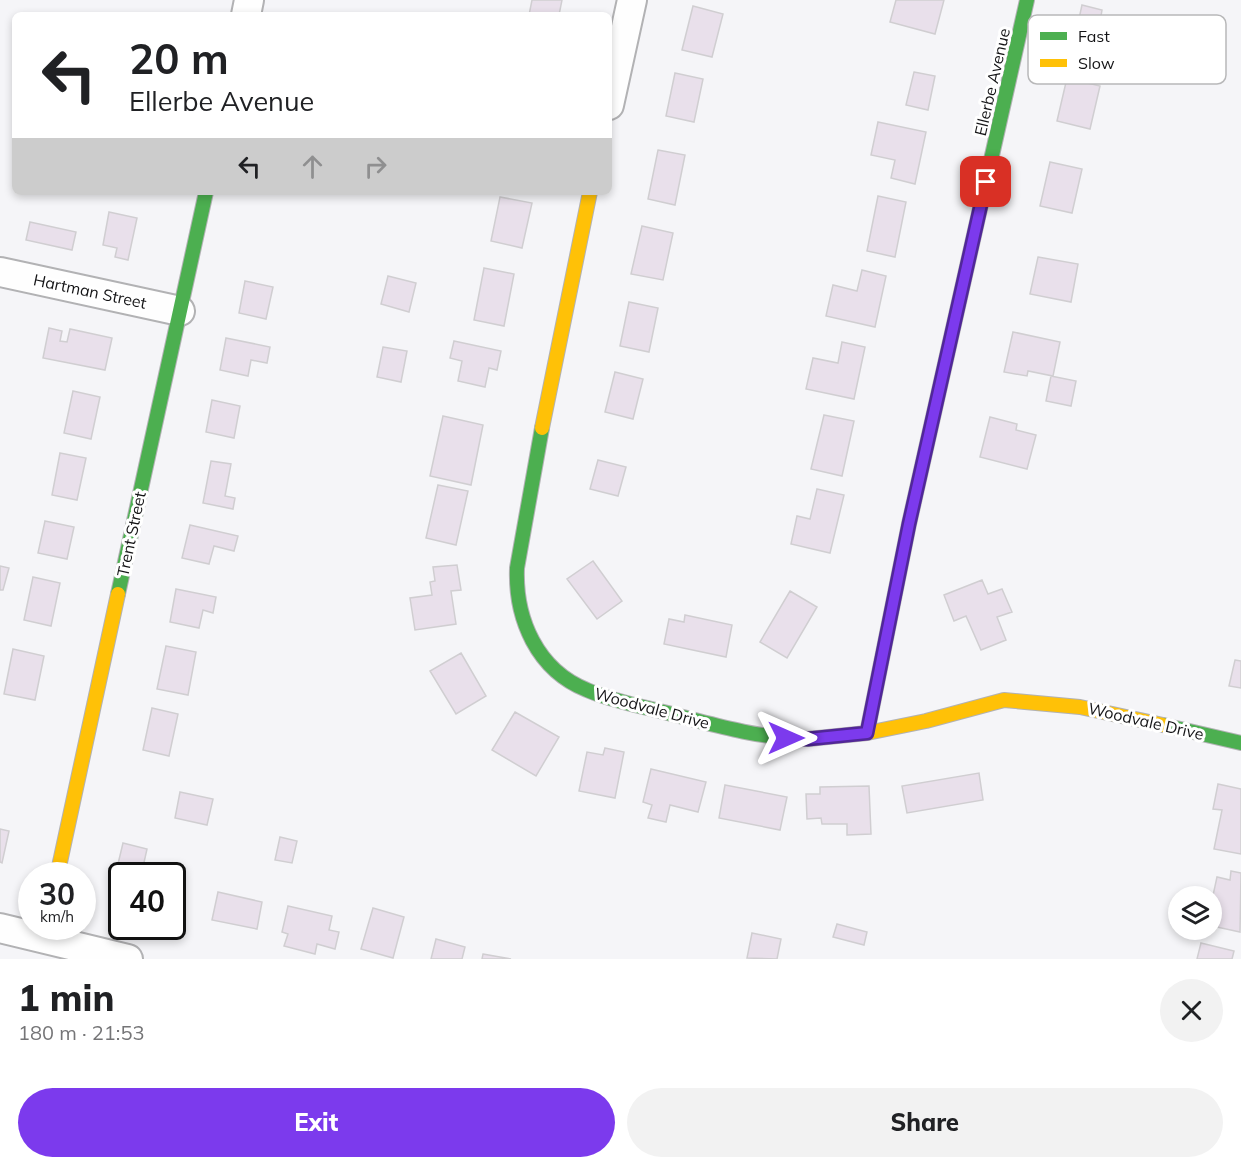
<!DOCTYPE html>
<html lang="en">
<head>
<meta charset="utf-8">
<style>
	:root { --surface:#fff; --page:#f2f2f2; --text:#202124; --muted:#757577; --accent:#7c3aed }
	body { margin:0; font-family:Mulish,sans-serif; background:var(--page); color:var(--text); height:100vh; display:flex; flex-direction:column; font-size:22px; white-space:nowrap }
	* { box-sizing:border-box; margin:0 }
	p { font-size:20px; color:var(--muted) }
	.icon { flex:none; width:33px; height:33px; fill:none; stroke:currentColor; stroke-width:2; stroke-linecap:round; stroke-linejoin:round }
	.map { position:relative; height:959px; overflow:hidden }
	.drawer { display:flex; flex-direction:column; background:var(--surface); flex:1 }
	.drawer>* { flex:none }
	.hud { position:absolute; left:12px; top:12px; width:600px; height:183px; border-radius:9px; box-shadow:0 3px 9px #0003; background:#fff; color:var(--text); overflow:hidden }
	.tools { position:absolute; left:1168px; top:886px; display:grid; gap:12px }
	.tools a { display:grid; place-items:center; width:54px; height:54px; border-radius:50%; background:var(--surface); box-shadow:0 3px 9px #0003; font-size:30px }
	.speed { position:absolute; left:18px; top:862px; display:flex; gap:12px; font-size:30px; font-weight:700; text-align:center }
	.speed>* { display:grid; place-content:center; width:78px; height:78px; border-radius:50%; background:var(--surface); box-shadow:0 3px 9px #0003; line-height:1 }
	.speed small { font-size:15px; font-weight:400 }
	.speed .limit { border:3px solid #111; border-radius:9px; background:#fff; color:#111 }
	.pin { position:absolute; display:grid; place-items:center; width:51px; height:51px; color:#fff; margin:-26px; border-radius:12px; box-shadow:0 3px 9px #0006 }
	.me { position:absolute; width:66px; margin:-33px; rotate:90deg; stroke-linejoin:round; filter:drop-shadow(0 0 4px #0008) }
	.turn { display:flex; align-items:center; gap:21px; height:126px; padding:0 18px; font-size:27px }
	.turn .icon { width:78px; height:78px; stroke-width:2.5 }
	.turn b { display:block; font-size:42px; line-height:51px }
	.lanes { display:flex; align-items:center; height:57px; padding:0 18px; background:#0003; justify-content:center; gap:30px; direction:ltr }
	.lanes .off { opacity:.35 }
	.round { display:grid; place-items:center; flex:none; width:63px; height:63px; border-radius:32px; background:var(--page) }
	.summary { display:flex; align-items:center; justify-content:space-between; height:102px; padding:0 18px }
	h1 { font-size:36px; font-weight:800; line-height:45px }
	.primary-button { display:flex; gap:12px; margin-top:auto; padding:12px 18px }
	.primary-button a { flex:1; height:69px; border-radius:36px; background:var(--accent); color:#fff; font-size:24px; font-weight:800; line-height:69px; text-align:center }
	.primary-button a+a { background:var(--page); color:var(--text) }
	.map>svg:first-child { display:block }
	.building { fill:#e9e0eb; stroke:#d0ced1; stroke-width:1.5 }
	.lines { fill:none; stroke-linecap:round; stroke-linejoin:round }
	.street-casing { stroke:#b2b2b4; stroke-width:32 }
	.fast-casing { stroke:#b2b2b4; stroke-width:16 }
	.slow-casing { stroke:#b2b2b4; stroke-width:16 }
	.street { stroke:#fefefe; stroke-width:28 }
	.fast { stroke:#4caf50; stroke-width:14 }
	.slow { stroke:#ffc107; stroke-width:14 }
	.route-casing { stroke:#51269a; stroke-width:15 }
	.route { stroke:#7c3aed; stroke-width:10 }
	.labels { text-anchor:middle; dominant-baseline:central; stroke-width:6; stroke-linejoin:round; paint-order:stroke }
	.street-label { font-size:16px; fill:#141416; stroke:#fff }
	.key { fill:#fff; stroke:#b8b8b9; stroke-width:1.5 }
	.key-label { font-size:16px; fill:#141416 }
</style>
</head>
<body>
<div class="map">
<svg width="1241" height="959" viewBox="0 0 1241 959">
	<rect width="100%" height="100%" fill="#f5f5f8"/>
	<path class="building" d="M 532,0 L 562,0 L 559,15 L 529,15 Z
		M 896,0 L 944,0 L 935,34 L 890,22 Z
		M 1082,5 L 1102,10 L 1101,16 L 1128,21 L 1121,56 L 1073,46 Z
		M 693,6 L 723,14 L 712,57 L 682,50 Z
		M 914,72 L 935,76 L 928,110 L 906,105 Z
		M 675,73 L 703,79 L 694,122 L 666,116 Z
		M 1067,78 L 1100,86 L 1090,129 L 1057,121 Z
		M 878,122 L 926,132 L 915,184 L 891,178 L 895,160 L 871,155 Z
		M 658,150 L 685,155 L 675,205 L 648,199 Z
		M 1050,162 L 1082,169 L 1072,213 L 1040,206 Z
		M 878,196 L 906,202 L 895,257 L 867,251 Z
		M 500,197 L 532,203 L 522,248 L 491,241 Z
		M 109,212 L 137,218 L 128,260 L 115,257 L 117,248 L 103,245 Z
		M 30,222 L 76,232 L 72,250 L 26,240 Z
		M 642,226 L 673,233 L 663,280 L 631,274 Z
		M 1038,257 L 1078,264 L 1071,302 L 1030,294 Z
		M 484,268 L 514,274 L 504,326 L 474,320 Z
		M 862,270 L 886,276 L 875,327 L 826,316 L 833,285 L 857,291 Z
		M 388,276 L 416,283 L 409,312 L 381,304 Z
		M 245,281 L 273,287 L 266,319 L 239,313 Z
		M 629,302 L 658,308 L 649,352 L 620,346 Z
		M 49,328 L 62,331 L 60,341 L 67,342 L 70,329 L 112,338 L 105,370 L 43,358 Z
		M 1013,332 L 1060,342 L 1053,376 L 1028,371 L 1027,376 L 1004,372 Z
		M 226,338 L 270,347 L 267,363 L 251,360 L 248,376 L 220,370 Z
		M 454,341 L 501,351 L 497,370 L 489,368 L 485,387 L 458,381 L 462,361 L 450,358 Z
		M 842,342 L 865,347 L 854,399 L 806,389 L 813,358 L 838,363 Z
		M 383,347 L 407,351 L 401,382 L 377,377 Z
		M 615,372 L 643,379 L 633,419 L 605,412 Z
		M 1051,376 L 1076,381 L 1071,406 L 1046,401 Z
		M 73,391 L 100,397 L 91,439 L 64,433 Z
		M 212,400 L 240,406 L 234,438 L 206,432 Z
		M 824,415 L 854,421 L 842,476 L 811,469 Z
		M 443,416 L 483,425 L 471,485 L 430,476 Z
		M 990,417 L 1017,424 L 1016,430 L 1036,435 L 1027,469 L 980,457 Z
		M 60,453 L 86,458 L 77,500 L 52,495 Z
		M 598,460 L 626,467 L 618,496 L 590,489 Z
		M 211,461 L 231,464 L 225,496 L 235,498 L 233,509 L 203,503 Z
		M 438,485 L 468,491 L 456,545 L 426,538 Z
		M 817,489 L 844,495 L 830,553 L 791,544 L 797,516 L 810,519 Z
		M 45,521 L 74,527 L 67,559 L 38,553 Z
		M 190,525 L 238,536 L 234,551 L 214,546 L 209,564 L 182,558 Z
		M 593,561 L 622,601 L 597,619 L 567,579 Z
		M 457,565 L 461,590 L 451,591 L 456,624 L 415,630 L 410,598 L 432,595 L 430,582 L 435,581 L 433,567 Z
		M 0,566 L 9,568 L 3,590 L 0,590 Z
		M 33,577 L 60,583 L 51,626 L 24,620 Z
		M 982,580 L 988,594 L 1002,589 L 1012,612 L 997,617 L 1006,640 L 981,650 L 966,616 L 954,621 L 944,595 Z
		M 176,589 L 216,597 L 213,613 L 203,610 L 199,628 L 170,622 Z
		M 790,591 L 817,607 L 787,658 L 760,642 Z
		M 685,615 L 732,625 L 726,657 L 664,644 L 669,619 L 684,622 Z
		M 166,646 L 196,652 L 188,695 L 157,689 Z
		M 13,649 L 44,656 L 35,700 L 4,694 Z
		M 461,653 L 486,696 L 456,714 L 430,671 Z
		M 1235,660 L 1241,661 L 1241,688 L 1229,686 Z
		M 152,708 L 178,714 L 169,756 L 143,750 Z
		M 515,712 L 559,737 L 536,776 L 492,750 Z
		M 605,748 L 624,752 L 615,798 L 579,791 L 587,752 L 603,755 Z
		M 651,769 L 706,782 L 698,812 L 670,805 L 666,822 L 648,818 L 652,805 L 643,802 Z
		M 979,773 L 983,800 L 907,813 L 902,786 Z
		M 1218,784 L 1241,789 L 1241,854 L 1214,849 L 1222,810 L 1213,809 Z
		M 725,785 L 787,797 L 780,830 L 719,818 Z
		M 869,786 L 871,834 L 847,835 L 847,824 L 822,824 L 821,818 L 807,819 L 806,794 L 820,794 L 820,787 Z
		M 180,792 L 213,799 L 207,825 L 175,818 Z
		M 0,829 L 9,831 L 2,863 L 0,862 Z
		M 280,837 L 297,841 L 292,863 L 275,860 Z
		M 123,843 L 147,849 L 141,876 L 122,876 L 122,891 L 112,889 Z
		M 1231,871 L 1241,873 L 1240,932 L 1212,926 L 1212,900 L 1217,877 L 1230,880 Z
		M 218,892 L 262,902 L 257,929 L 212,920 Z
		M 288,906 L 332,916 L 329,930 L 339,932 L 335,949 L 317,944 L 315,954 L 284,946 L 288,934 L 282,932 Z
		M 373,908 L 404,917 L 393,958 L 361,949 Z
		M 837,924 L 867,932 L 864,945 L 833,937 Z
		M 752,933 L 781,939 L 777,959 L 747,958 Z
		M 436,939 L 465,947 L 462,959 L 431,959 Z
		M 1201,943 L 1234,951 L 1232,959 L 1197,959 Z
		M 483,954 L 511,959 L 482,959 Z"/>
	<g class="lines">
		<g class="street-casing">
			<path id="street" d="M 246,15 L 249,0
				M 609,105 L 632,0
				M 0,272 L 180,311
				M 0,928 L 128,959"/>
		</g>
		<g class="fast-casing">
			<path id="fast" d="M 542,428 L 517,568 C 515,619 537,670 587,690 C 614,702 646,707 675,715 C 712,724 751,736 791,738
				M 118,594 L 206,192
				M 1163,725 L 1241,743
				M 867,733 L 909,524 L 1027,0"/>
		</g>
		<g class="slow-casing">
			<path id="slow" d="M 542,428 L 590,192
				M 791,738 L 808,739 L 867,733 L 926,721 L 1004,700 L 1080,707 L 1163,725
				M 57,876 L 118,594"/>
		</g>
		<use href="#street" class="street"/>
		<use href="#fast" class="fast"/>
		<use href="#slow" class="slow"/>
	</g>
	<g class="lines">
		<g class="route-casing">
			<path id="route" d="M 786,738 L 808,739 L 867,733 L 909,524 L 986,182"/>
		</g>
		<use href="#route" class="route"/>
	</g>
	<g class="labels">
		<g class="street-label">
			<text transform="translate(992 82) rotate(-77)">Ellerbe Avenue</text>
			<text transform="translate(90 291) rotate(12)">Hartman Street</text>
			<text transform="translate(131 534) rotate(-78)">Trent Street</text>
			<text transform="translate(652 708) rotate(15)">Woodvale Drive</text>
			<text transform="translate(1146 721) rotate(13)">Woodvale Drive</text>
		</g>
	</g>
	<rect x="1028" y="15" width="198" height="69" rx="9" class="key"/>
	<rect x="1040" y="32" width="27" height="8" fill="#4caf50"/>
	<rect x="1040" y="59" width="27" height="8" fill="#ffc107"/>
	<g class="key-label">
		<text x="1078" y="42">Fast</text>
		<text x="1078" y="69">Slow</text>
	</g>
</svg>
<div class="tools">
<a><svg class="icon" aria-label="layers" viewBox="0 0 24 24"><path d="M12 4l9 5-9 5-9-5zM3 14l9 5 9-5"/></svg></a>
</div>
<div class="speed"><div>30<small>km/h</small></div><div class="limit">40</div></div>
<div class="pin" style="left:986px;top:182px;background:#d93025"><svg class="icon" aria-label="arrive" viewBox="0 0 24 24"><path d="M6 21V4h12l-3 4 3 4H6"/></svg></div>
<svg class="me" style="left:786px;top:738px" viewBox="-20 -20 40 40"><path d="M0-17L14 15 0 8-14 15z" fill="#7c3aed" stroke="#fff" stroke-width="4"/></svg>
<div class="hud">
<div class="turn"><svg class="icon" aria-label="left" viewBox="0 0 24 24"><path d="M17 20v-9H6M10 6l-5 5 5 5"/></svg><div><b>20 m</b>Ellerbe Avenue</div></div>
<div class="lanes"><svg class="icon" aria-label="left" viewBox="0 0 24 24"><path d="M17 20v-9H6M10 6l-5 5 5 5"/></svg><svg class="icon off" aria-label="ahead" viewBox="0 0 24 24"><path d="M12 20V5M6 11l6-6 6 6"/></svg><svg class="icon off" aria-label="right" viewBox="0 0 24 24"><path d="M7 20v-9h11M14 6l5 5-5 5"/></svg></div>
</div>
</div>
<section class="drawer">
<div class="summary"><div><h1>1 min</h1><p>180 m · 21:53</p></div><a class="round"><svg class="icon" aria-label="close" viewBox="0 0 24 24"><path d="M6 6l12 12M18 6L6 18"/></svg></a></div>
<div class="primary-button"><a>Exit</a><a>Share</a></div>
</section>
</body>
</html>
